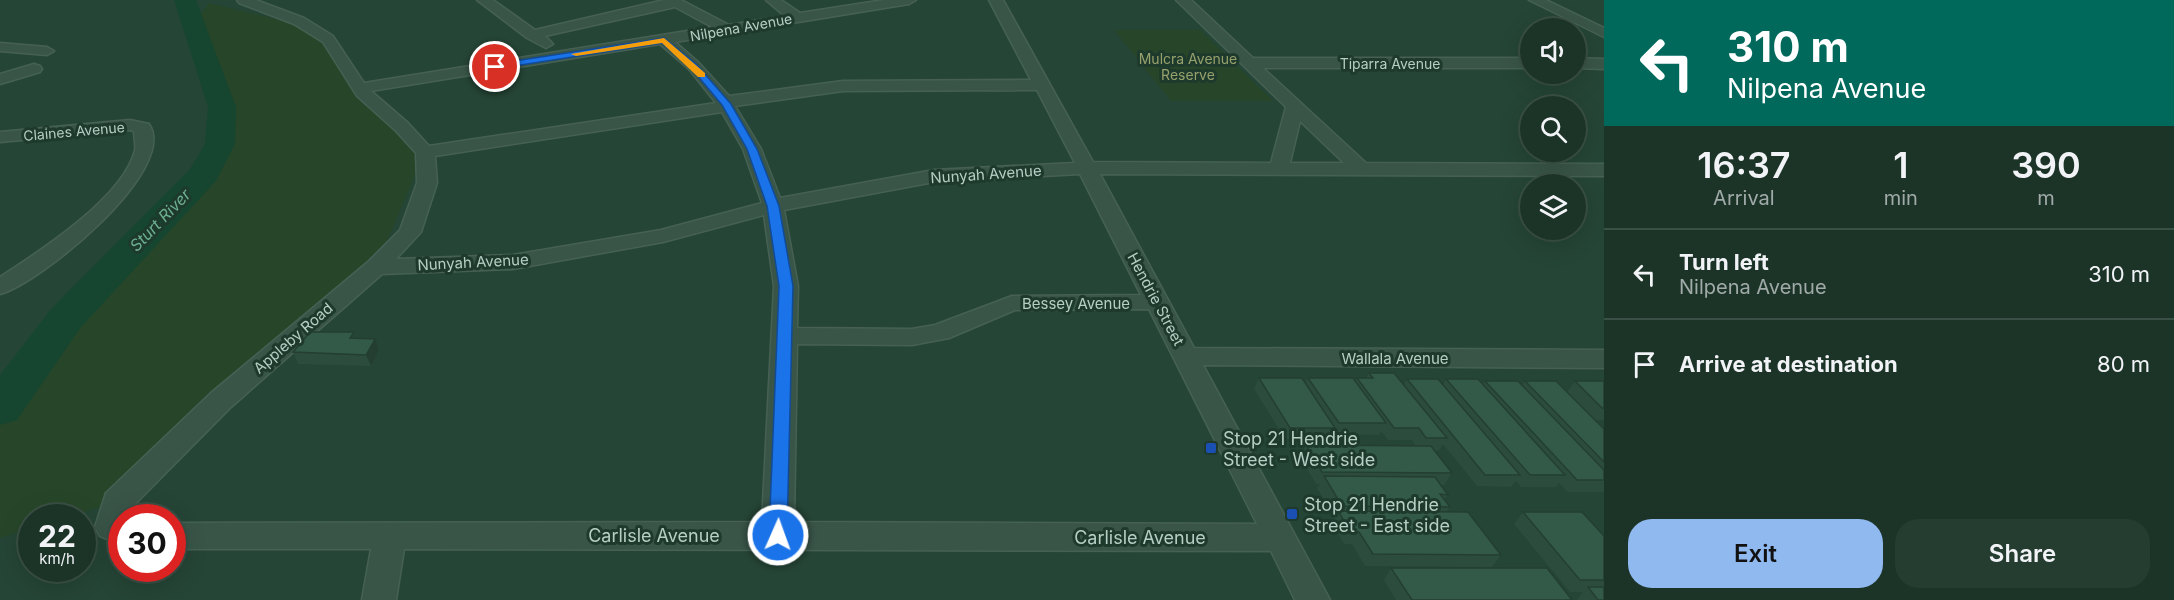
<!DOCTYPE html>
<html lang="en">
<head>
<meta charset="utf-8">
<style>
	:root { --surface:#1c3428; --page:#253c30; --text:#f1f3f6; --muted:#a0aaa8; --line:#3a4f45; --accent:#90b9f0 }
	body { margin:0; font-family:Inter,sans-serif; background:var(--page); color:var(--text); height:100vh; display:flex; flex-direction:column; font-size:22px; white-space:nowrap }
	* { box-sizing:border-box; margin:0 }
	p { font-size:20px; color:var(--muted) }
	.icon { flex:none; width:33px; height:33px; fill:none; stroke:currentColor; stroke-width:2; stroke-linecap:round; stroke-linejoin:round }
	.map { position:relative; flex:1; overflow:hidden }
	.panel { display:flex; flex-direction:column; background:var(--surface); width:570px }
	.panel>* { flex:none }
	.banner { background:#00695c; color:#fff; overflow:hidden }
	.controls { position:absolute; left:1520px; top:18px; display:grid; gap:12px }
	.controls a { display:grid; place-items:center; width:66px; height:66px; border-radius:50%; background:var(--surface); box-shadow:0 6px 24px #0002,0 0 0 2px var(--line); font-size:30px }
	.speed { position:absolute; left:18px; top:504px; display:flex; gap:12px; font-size:30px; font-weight:700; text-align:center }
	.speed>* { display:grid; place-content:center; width:78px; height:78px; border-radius:50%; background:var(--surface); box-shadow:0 6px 24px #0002,0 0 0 2px var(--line); line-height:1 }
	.speed small { font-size:15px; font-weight:400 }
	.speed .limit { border:9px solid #d22; background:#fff; color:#111 }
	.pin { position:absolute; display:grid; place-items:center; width:51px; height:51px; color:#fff; margin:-26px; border:3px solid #fff; border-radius:50%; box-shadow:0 2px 6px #0007 }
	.me { position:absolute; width:66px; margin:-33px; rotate:2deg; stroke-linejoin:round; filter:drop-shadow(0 0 4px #0008) }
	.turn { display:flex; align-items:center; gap:21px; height:126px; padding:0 24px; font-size:27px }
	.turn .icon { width:78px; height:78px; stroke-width:2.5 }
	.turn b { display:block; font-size:42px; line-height:51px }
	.eta { display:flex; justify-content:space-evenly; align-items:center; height:102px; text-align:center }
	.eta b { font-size:36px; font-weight:600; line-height:42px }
	.cta { display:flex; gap:12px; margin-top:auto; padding:12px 24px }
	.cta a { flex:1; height:69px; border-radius:24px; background:var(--accent); color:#111; font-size:24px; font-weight:600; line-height:69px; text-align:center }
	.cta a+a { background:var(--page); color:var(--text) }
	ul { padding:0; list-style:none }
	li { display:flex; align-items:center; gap:18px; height:90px; padding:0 24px; border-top:2px solid var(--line) }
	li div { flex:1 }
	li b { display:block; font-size:22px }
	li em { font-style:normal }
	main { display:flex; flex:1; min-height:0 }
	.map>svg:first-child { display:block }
	.green { fill:#274629 }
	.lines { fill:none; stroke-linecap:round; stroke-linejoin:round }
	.river { fill:#164530; fill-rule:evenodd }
	.minor-casing { stroke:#466154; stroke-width:3 }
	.minor { fill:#395548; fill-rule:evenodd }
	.wall { fill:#2c4d3e }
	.shaded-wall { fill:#243f32 }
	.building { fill:#335a48; stroke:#243f32; stroke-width:1.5 }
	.route { fill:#1a73e8; stroke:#114b97; stroke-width:1.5 }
	.slow { fill:#f59e0b }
	.transit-dot { fill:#1a4fb4; stroke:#1e3a2d; stroke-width:2 }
	.labels { text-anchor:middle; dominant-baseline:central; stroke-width:6; stroke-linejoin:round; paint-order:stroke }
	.far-street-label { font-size:14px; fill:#b7cec4; stroke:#1e3a2d }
	.far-park-label { font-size:14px; fill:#97a16c; stroke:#1e3a2d }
	.street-label { font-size:15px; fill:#b7cec4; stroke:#1e3a2d }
	.water-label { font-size:16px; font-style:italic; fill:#6db090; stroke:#1e3a2d }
	.near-poi-label { font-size:18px; fill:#b7cec4; stroke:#1e3a2d; text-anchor:start }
	.near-street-label { font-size:18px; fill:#b7cec4; stroke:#1e3a2d }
</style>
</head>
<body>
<main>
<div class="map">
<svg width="1604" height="600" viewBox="0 0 1604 600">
	<rect width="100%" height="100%" fill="#254536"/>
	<path class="green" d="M 209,3 L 310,27 L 363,93 L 425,152 L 376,267 L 117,502 L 68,517 L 32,518 L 31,529 L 0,538 L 0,408 L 66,318 L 204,174 L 220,144 L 222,107 L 193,24 Z
		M 1114,30 L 1200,30 L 1273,101 L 1171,101 Z"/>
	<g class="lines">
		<path class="river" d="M 174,0 L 196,0 L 236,107 L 235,144 L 216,181 L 81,327 L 17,420 L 0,425 L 0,375 L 51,309 L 190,169 L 205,144 L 208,107 Z"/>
		<g class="minor-casing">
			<path id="minor" d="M 237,0 L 256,0 L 304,18 L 333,36 L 364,83 L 712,27 L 675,7 L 545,36 L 553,44 L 546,48 L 527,38 L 477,0 L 493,0 L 535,30 L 664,0 L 681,0 L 729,25 L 785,16 L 766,0 L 781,0 L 800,13 L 884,0 L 916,0 L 909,4 L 675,42 L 699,63 L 729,96 L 843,81 L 1031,80 L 989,0 L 1003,0 L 1093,162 L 1271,163 L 1286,107 L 1176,0 L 1191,0 L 1253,58 L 1530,58 L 1530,68 L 1263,68 L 1366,163 L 1604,164 L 1604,176 L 1100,174 L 1194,348 L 1604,350 L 1604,368 L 1203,365 L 1330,600 L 1295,600 L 1271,551 L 404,549 L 396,600 L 362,600 L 371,549 L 172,549 L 172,523 L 762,522 L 774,286 L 764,215 L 663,242 L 513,269 L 382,274 L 231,407 L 132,507 L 129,518 L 122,518 L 122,545 L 100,536 L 95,527 L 106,493 L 211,393 L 368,262 L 400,230 L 417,183 L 416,153 L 396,131 L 357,96 L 323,42 L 294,24 L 239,3 ZM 660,44 L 689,69 L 716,103 L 429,146 L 408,123 L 371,91 ZM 1037,90 L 1075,163 L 934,170 L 780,198 L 761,149 L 735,106 L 843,91 ZM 722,112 L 743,149 L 762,203 L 661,230 L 513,255 L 396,259 L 421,232 L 437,183 L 435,156 ZM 1300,121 L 1344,163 L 1290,163 ZM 1080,174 L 1141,295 L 1012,296 L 935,325 L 912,329 L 797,328 L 798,286 L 784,210 L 934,182 ZM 1149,309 L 1257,524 L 794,522 L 797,344 L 912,345 L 949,338 L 1015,310 Z
				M 1529,0 L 1546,0 L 1604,28 L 1604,37 Z
				M 0,43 L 47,47 L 54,51 L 47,55 L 0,51 Z
				M 1575,58 L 1604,59 L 1604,69 L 1575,68 Z
				M 34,64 L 40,66 L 42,69 L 40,72 L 0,84 L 0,74 Z
				M 130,120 L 149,124 C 180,170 39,284 0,294 L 0,277 C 39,252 124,197 135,150 C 136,144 134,137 134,131 L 130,130 L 0,142 L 0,132 Z"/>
		</g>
		<use href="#minor" class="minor"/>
	</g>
	<path class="wall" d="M 356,338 L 379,350 L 371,366 L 298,364 L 293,352 Z
		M 1369,373 L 1404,385 L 1407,379 L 1443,385 L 1446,379 L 1483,385 L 1485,381 L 1522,385 L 1525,381 L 1567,392 L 1575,381 L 1604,381 L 1604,420 L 1595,420 L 1604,429 L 1604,492 L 1568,492 L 1559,483 L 1556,487 L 1521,487 L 1516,481 L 1511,487 L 1477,486 L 1443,444 L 1439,450 L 1434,450 L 1452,473 L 1444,485 L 1440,485 L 1448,495 L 1444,500 L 1450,507 L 1447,511 L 1501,555 L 1492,567 L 1365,566 L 1352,544 L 1344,544 L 1332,523 L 1335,517 L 1317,488 L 1320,484 L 1316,484 L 1300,457 L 1306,445 L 1416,446 L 1412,440 L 1388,440 L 1381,431 L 1379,435 L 1332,434 L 1329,439 L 1285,439 L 1254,389 L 1259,378 L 1305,383 L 1308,378 L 1355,382 L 1357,378 L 1366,378 Z
		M 1523,512 L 1604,536 L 1604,600 L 1578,600 L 1577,599 L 1583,592 L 1570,592 L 1514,524 Z
		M 1391,568 L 1572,600 L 1396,600 L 1384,580 Z"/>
	<path class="shaded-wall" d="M 375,339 L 379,350 L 371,366 L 366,355 Z"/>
	<path class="building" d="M 310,332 L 354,332 L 350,338 L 375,339 L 366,355 L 293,352 Z
		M 1369,373 L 1394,373 L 1447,438 L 1426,438 L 1419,428 L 1394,428 L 1357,378 L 1373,378 Z
		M 1259,378 L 1302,378 L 1335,428 L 1290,428 Z
		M 1308,378 L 1353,378 L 1386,423 L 1339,423 Z
		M 1407,379 L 1438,379 L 1520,475 L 1485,475 Z
		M 1446,379 L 1478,379 L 1565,475 L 1530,475 Z
		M 1485,381 L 1518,381 L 1604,470 L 1604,480 L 1577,480 Z
		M 1525,381 L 1556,381 L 1604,429 L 1604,462 Z
		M 1575,381 L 1604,381 L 1604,408 L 1602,408 Z
		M 1306,445 L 1431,446 L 1452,473 L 1322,472 Z
		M 1324,476 L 1435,477 L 1448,495 L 1440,494 L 1450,507 L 1342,506 Z
		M 1338,511 L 1468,512 L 1501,555 L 1373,554 L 1359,532 L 1351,532 Z
		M 1523,512 L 1582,512 L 1604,536 L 1604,580 L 1580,580 Z
		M 1391,568 L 1547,568 L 1572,600 L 1412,600 Z
		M 1588,587 L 1604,587 L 1604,600 L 1598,600 Z"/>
	<path class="route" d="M 664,38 L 697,65 L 731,104 L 757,149 L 779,206 L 793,286 L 787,535 L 785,540 L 778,542 L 771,540 L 769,535 L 779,286 L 767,206 L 747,149 L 722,105 L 691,68 L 662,43 L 495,69 L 490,67 L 495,64 Z"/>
	<path class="slow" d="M 664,38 L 705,73 L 705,77 L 698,77 L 662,43 L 576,56 L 571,54 Z"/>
	<g class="transit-dot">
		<rect x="1205" y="442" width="12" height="12" rx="3"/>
		<rect x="1286" y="508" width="12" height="12" rx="3"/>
	</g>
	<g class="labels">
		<g class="far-street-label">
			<text transform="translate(741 27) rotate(-10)">Nilpena Avenue</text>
			<text x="1390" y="63">Tiparra Avenue</text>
			<text transform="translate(74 131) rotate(-5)">Claines Avenue</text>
		</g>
		<g class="far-park-label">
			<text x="1188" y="58">Mulcra Avenue<tspan x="1188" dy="16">Reserve</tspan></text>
		</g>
		<g class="street-label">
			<text transform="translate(986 174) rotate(-4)">Nunyah Avenue</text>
			<text transform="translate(473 262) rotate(-3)">Nunyah Avenue</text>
			<text transform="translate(1156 299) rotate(62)">Hendrie Street</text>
			<text x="1076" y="303">Bessey Avenue</text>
			<text transform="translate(293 338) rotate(-41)">Appleby Road</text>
			<text x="1395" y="358">Wallala Avenue</text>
		</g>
		<g class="water-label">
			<text transform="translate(160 220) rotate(-46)">Sturt River</text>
		</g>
		<g class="near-poi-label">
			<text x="1223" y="438">Stop 21 Hendrie<tspan x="1223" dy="21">Street - West side</tspan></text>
			<text x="1304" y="504">Stop 21 Hendrie<tspan x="1304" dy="21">Street - East side</tspan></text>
		</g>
		<g class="near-street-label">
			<text x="654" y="535">Carlisle Avenue</text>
			<text x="1140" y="537">Carlisle Avenue</text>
		</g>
	</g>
</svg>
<div class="controls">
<a><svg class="icon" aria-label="sound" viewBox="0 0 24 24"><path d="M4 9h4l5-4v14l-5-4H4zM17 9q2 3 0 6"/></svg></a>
<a><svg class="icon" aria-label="search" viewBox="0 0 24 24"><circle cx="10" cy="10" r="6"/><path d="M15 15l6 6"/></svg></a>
<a><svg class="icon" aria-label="layers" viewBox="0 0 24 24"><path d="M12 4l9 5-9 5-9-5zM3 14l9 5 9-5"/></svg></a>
</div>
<div class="speed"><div>22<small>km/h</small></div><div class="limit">30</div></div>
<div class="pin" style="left:495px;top:67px;background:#d93025"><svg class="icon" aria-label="arrive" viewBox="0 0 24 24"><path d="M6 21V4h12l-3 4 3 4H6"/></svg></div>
<svg class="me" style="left:778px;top:535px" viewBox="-20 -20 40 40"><circle r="17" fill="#1a73e8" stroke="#fff" stroke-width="3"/><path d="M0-11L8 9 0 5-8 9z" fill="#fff"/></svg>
</div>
<section class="panel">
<div class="banner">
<div class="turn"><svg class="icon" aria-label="left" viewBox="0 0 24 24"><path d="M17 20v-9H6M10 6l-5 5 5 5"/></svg><div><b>310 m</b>Nilpena Avenue</div></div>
</div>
<div class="eta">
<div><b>16:37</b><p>Arrival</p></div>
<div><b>1</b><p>min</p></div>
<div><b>390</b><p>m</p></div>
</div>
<ul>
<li><svg class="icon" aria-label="left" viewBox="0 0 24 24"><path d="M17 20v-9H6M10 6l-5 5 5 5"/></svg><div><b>Turn left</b><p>Nilpena Avenue</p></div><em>310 m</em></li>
<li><svg class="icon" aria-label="arrive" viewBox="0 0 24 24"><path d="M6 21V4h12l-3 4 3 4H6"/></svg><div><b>Arrive at destination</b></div><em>80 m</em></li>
</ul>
<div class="cta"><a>Exit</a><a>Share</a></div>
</section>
</main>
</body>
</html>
